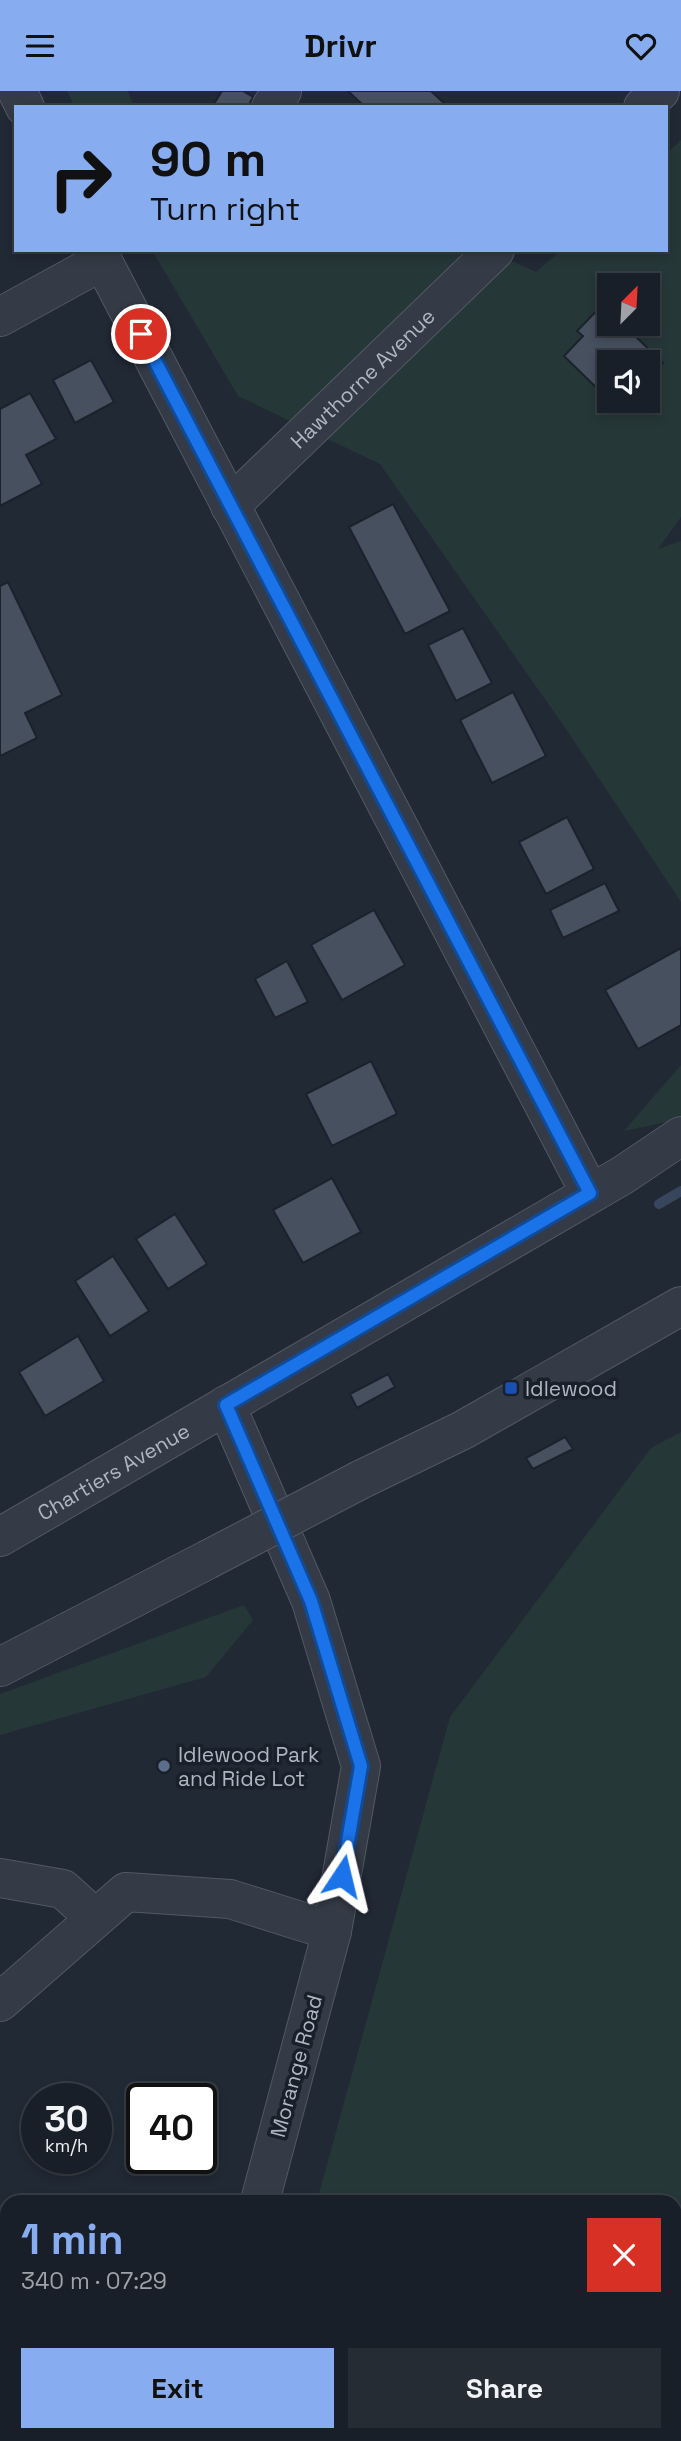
<!DOCTYPE html>
<html lang="en">
<head>
<meta charset="utf-8">
<style>
	:root { --surface:#191f28; --page:#262c34; --text:#f1f3f6; --muted:#9fa2a8; --line:#373d45; --accent:#87acf0 }
	body { margin:0; font-family:"Space Grotesk",sans-serif; background:var(--page); color:var(--text); height:100vh; display:flex; flex-direction:column; font-size:26px; white-space:nowrap }
	* { box-sizing:border-box; margin:0 }
	p { font-size:23px; color:var(--muted) }
	.icon { flex:none; width:38px; height:38px; fill:none; stroke:currentColor; stroke-width:2; stroke-linecap:round; stroke-linejoin:round }
	.map { position:relative; flex:1; overflow:hidden }
	.drawer { position:absolute; left:0px; top:2104px; width:682px; height:247px; display:flex; flex-direction:column; background:var(--surface); border-radius:21px 21px 0 0; box-shadow:0 4px 10px #0003,0 0 0 2px var(--line) }
	.drawer>* { flex:none }
	.banner { position:absolute; left:14px; top:14px; width:654px; height:147px; border-radius:0px; box-shadow:0 4px 10px #0003,0 0 0 2px var(--line); background:#87acf0; color:#111; overflow:hidden }
	.needle { width:46px; rotate:24deg }
	.tools { position:absolute; left:597px; top:182px; display:grid; gap:14px }
	.tools a { display:grid; place-items:center; width:63px; height:63px; border-radius:0px; background:var(--surface); box-shadow:0 4px 10px #0003,0 0 0 2px var(--line); font-size:35px }
	.speed { position:absolute; left:21px; top:1992px; display:flex; gap:14px; font-size:35px; font-weight:700; text-align:center }
	.speed>* { display:grid; place-content:center; width:91px; height:91px; border-radius:50%; background:var(--surface); box-shadow:0 4px 10px #0003,0 0 0 2px var(--line); line-height:1 }
	.speed small { font-size:18px; font-weight:400 }
	.speed .limit { border:4px solid #111; border-radius:10px; background:#fff; color:#111 }
	.pin { position:absolute; display:grid; place-items:center; width:60px; height:60px; color:#fff; margin:-30px; border:4px solid #fff; border-radius:50%; box-shadow:0 2px 7px #0007 }
	.me { position:absolute; width:77px; margin:-38px; rotate:10deg; stroke-linejoin:round; filter:drop-shadow(0 0 5px #0008) }
	.turn { display:flex; align-items:center; gap:24px; height:147px; padding:0 21px; font-size:32px }
	.turn .icon { width:91px; height:91px; stroke-width:2.5 }
	.turn b { display:block; font-size:49px; line-height:60px }
	.round { display:grid; place-items:center; flex:none; width:74px; height:74px; border-radius:0px; background:var(--page) }
	.overview { display:flex; align-items:center; justify-content:space-between; height:119px; padding:0 21px }
	h1 { font-size:42px; font-weight:800; line-height:52px; color:var(--accent) }
	.primary-button { display:flex; gap:14px; margin-top:auto; padding:14px 21px }
	.primary-button a { flex:1; height:80px; border-radius:0px; background:var(--accent); color:#111; font-size:28px; font-weight:800; line-height:80px; text-align:center }
	.primary-button a+a { background:var(--page); color:var(--text) }
	header { display:flex; justify-content:space-between; align-items:center; height:91px; padding:0 21px; background:var(--accent); color:#111; font-size:32px; font-weight:800 }
	.map>svg:first-child { display:block }
	.green { fill:#263738; fill-rule:evenodd }
	.lines { fill:none; stroke-linecap:round; stroke-linejoin:round }
	.stream { stroke:#38465d; stroke-width:10 }
	.building { fill:#47505f; stroke:#1c222c; stroke-width:2 }
	.minor-casing { stroke:#525964; stroke-width:40 }
	.minor { stroke:#343b46; stroke-width:38 }
	.minor-bridge-casing { stroke:#525964; stroke-width:40; stroke-linecap:butt }
	.minor-bridge { stroke:#343b46; stroke-width:38 }
	.route-casing { stroke:#114b97; stroke-width:18 }
	.route { stroke:#1a73e8; stroke-width:12 }
	.transit-dot { fill:#1a4fb4; stroke:#1a202a; stroke-width:2.5 }
	.service-dot { fill:#5c6f8a; stroke:#1a202a; stroke-width:2.5 }
	.labels { text-anchor:middle; dominant-baseline:central; stroke-width:7; stroke-linejoin:round; paint-order:stroke }
	.street-label { font-size:21px; fill:#afb6c3; stroke:#1a202a }
	.poi-label { font-size:21px; fill:#afb6c3; stroke:#1a202a; text-anchor:start }
</style>
</head>
<body>
<header><svg class="icon" aria-label="menu" viewBox="0 0 24 24"><path d="M4 6h16M4 12h16M4 18h16"/></svg>Drivr<svg class="icon" aria-label="heart" viewBox="0 0 24 24"><path d="M12 20l-8-8c-3-5 5-10 8-4 3-6 11-1 8 4z"/></svg></header>
<div class="map">
<svg width="681" height="2350" viewBox="0 0 681 2350">
	<rect width="100%" height="100%" fill="#212935"/>
	<path class="green" d="M 67,0 L 128,0 L 134,16 L 75,16 Z
		M 681,49 L 681,426 L 658,458 L 681,450 L 681,811 L 568,641 L 380,373 L 238,305 L 152,159 L 487,159 L 536,181 L 561,159 L 667,159 L 667,62 ZM 609,194 L 648,194 L 648,233 L 609,233 ZM 609,271 L 648,271 L 648,310 L 609,310 Z
		M 681,974 L 681,1028 L 624,1040 Z
		M 681,1341 L 681,2350 L 351,2350 L 345,2343 L 676,2343 L 676,2110 L 317,2110 L 450,1626 L 651,1357 Z
		M 244,1514 L 253,1529 L 206,1586 L 0,1644 L 0,1603 Z"/>
	<g class="lines">
		<path class="stream" d="M 659,1113 L 681,1100"/>
	</g>
	<path class="building" d="M 222,0 L 243,0 L 253,6 L 248,16 L 212,16 Z
		M 348,0 L 431,0 L 448,16 L 365,16 Z
		M 609,207 L 609,233 L 642,233 L 633,243 L 663,272 L 648,287 L 648,271 L 609,271 L 609,309 L 564,265 L 583,245 L 577,240 Z
		M 91,269 L 114,311 L 75,332 L 53,289 Z
		M 30,302 L 56,348 L 26,364 L 42,393 L 0,415 L 0,318 Z
		M 393,413 L 450,520 L 405,543 L 349,436 Z
		M 8,491 L 62,604 L 25,622 L 37,647 L 0,665 L 0,495 Z
		M 463,537 L 492,592 L 456,610 L 428,554 Z
		M 513,601 L 546,665 L 492,692 L 460,629 Z
		M 567,726 L 594,778 L 546,803 L 519,751 Z
		M 605,792 L 619,820 L 563,847 L 550,819 Z
		M 374,819 L 405,874 L 342,909 L 311,854 Z
		M 681,857 L 681,934 L 638,958 L 605,899 Z
		M 287,870 L 308,911 L 275,927 L 255,888 Z
		M 371,970 L 397,1023 L 332,1055 L 306,1003 Z
		M 332,1087 L 361,1141 L 303,1172 L 273,1119 Z
		M 175,1123 L 207,1173 L 168,1198 L 136,1148 Z
		M 113,1165 L 149,1220 L 110,1245 L 75,1190 Z
		M 78,1245 L 104,1290 L 45,1325 L 19,1281 Z
		M 388,1283 L 395,1296 L 357,1317 L 350,1303 Z
		M 565,1346 L 573,1358 L 533,1378 L 526,1367 Z"/>
	<g class="lines">
		<g class="minor-casing">
			<g id="minor">
				<path d="M 17,0 L 25,16"/>
				<path d="M 271,16 L 282,0"/>
				<path d="M 643,16 L 660,0"/>
				<path d="M 97,159 L 590,1102"/>
				<path d="M 0,226 L 102,170"/>
				<path id="s1" d="M 230,415 L 495,159"/>
				<path d="M 226,1314 L 311,1510 L 361,1675 L 332,1840 L 260,2110"/>
				<path d="M 360,1389 L 463,1339 L 681,1215"/>
				<path id="s2" d="M 0,1446 L 623,1084 L 681,1045"/>
				<path d="M 0,1576 L 207,1469"/>
				<path d="M 0,1787 L 63,1798 L 95,1827"/>
				<path d="M 0,1911 L 126,1801 L 230,1808 L 332,1840"/>
				<path d="M 0,2226 L 7,2232"/>
				<path d="M 76,2343 L 77,2350"/>
				<path d="M 265,2343 L 269,2350"/>
			</g>
		</g>
		<use href="#minor" class="minor"/>
		<g class="minor-bridge-casing">
			<path id="minor-bridge" d="M 207,1469 L 360,1389"/>
		</g>
		<use href="#minor-bridge" class="minor-bridge"/>
	</g>
	<g class="lines">
		<g class="route-casing">
			<path id="route" d="M 141,243 L 590,1102 L 226,1314 L 311,1510 L 361,1675 L 342,1785"/>
		</g>
		<use href="#route" class="route"/>
	</g>
	<rect class="transit-dot" x="504" y="1290" width="14" height="14" rx="3.5"/>
	<circle class="service-dot" cx="164" cy="1675" r="7"/>
	<g class="labels">
		<g class="street-label">
			<text stroke="none"><textPath href="#s1" startOffset="184">Hawthorne Avenue</textPath></text>
			<text stroke="none"><textPath href="#s2" startOffset="131">Chartiers Avenue</textPath></text>
			<text transform="translate(296 1975) rotate(-75)">Morange Road</text>
		</g>
		<g class="poi-label">
			<text x="525" y="1297">Idlewood</text>
			<text x="178" y="1663">Idlewood Park<tspan x="178" dy="24">and Ride Lot</tspan></text>
		</g>
	</g>
</svg>
<div class="tools">
<a><svg class="needle" viewBox="-14 -14 28 28"><path d="M0-13l5 13h-10z" fill="#e53935"/><path d="M0 13l5-13h-10z" fill="#9fa2a8"/></svg></a>
<a><svg class="icon" aria-label="sound" viewBox="0 0 24 24"><path d="M4 9h4l5-4v14l-5-4H4zM17 9q2 3 0 6"/></svg></a>
</div>
<div class="speed"><div>30<small>km/h</small></div><div class="limit">40</div></div>
<div class="pin" style="left:141px;top:243px;background:#d93025"><svg class="icon" aria-label="arrive" viewBox="0 0 24 24"><path d="M6 21V4h12l-3 4 3 4H6"/></svg></div>
<svg class="me" style="left:342px;top:1785px" viewBox="-20 -20 40 40"><path d="M0-17L14 15 0 8-14 15z" fill="#1a73e8" stroke="#fff" stroke-width="4"/></svg>
<div class="banner">
<div class="turn"><svg class="icon" aria-label="right" viewBox="0 0 24 24"><path d="M7 20v-9h11M14 6l5 5-5 5"/></svg><div><b>90 m</b>Turn right</div></div>
</div>
<section class="drawer">
<div class="overview"><div><h1>1 min</h1><p>340 m · 07:29</p></div><a class="round" style="background:#d93025;color:#fff"><svg class="icon" aria-label="close" viewBox="0 0 24 24"><path d="M6 6l12 12M18 6L6 18"/></svg></a></div>
<div class="primary-button"><a>Exit</a><a>Share</a></div>
</section>
</div>
</body>
</html>
